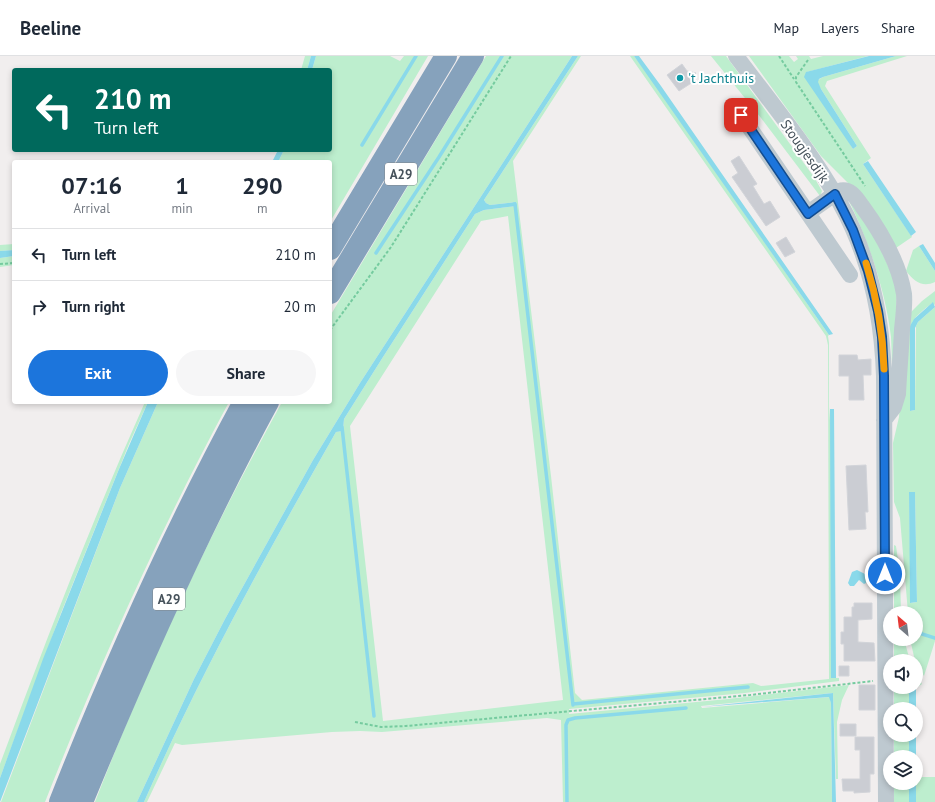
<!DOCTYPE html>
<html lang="en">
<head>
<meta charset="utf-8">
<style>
	:root { --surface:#fff; --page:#f6f6f7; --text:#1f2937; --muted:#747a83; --line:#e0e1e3; --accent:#1c75dc }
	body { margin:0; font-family:"PT Sans",sans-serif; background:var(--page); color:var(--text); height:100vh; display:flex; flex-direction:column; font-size:15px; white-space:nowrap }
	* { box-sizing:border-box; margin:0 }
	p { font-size:13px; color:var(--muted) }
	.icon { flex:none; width:22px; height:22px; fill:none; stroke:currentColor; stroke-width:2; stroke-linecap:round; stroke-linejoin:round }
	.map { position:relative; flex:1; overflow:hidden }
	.drawer { position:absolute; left:12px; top:104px; width:320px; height:244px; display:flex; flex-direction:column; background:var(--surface); border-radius:4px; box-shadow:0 2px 6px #0003 }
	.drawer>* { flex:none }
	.guide { position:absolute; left:12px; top:12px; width:320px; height:84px; border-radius:4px; box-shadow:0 2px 6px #0003; background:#00695c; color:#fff; overflow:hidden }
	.needle { width:26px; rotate:332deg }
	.buttons { position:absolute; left:883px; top:550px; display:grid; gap:8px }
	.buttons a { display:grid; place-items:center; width:40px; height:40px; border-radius:50%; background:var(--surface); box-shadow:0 2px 6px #0003; font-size:20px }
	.pin { position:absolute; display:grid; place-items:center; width:34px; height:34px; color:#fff; margin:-17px; border-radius:8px; box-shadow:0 2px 6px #0006 }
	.me { position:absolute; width:44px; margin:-22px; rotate:0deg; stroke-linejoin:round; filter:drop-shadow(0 0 3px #0008) }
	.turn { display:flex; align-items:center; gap:14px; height:84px; padding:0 16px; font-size:18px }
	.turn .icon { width:52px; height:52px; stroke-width:2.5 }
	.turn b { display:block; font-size:28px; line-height:34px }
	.eta { display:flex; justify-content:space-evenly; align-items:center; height:68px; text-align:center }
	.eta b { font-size:24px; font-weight:800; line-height:28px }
	.button { display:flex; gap:8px; margin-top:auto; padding:8px 16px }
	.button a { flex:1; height:46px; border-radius:24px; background:var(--accent); color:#fff; font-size:16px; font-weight:800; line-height:46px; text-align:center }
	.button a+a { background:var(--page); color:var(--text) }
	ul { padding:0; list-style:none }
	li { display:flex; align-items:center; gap:12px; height:52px; padding:0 16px; border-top:1px solid var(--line) }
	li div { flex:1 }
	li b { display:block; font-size:15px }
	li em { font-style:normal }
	header { display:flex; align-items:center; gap:24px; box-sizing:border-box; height:56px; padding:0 20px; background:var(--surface); border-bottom:1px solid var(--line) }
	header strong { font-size:19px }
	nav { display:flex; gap:22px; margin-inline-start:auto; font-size:14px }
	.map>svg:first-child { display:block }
	.green { fill:#bdeece; fill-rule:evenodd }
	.water { fill:#8ad9ea }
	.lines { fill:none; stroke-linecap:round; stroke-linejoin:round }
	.stream { stroke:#8ad9ea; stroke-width:3.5 }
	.building { fill:#cbcdd3; stroke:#d2d4d9 }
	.path { stroke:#75cb9f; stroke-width:2; stroke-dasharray:3 2; stroke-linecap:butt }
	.minor { stroke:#bec9d0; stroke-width:16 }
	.highway { stroke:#86a2bc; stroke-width:22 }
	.route-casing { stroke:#124c8f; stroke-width:10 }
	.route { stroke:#1c75dc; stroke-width:7 }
	.slow { stroke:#f59e0b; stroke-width:7 }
	.culture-dot { fill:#0f9aa8; stroke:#fff; stroke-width:1.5 }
	.labels { text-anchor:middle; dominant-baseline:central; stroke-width:4; stroke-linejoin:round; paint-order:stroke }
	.shield { fill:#fff; stroke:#7e868c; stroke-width:1 }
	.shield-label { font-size:13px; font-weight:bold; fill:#46525b }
	.culture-label { font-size:14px; fill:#0d838f; stroke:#fff; text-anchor:start }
	.street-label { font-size:14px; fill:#46525b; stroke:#fff }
</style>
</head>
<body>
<header>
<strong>Beeline</strong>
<nav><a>Map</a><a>Layers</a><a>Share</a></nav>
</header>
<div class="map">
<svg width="935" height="746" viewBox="0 0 935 746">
	<rect width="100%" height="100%" fill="#f1eeee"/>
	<path class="green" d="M 305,0 L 311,0 L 307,14 L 301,14 Z
		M 316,0 L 390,0 L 400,5 L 404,0 L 428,0 L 330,166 L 330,106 L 278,106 L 284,94 L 330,94 L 330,14 L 312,14 Z
		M 486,0 L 572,0 L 360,327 L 313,404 L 225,563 L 194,623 L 137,746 L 95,746 C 148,609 211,475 282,346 L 330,346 L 330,260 Z
		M 578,0 L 581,0 L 513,105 L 551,420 L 575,637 L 582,644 L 753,627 L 761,630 L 829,623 L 828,289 L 826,280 L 630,0 L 634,0 L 649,20 L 829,279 L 828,280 L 829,287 L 829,351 L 831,378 L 831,622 L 839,622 L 839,625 L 745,637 L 569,653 L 569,658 L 728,643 L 849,629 L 842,644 L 837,666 L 838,723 L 836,723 L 833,637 L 701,650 L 702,652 L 830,641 L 831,647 L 832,746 L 563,746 L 561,664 L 547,662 L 382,676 L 360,675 L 332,676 L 182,689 L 175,687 L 147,746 L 144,746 C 200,619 267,497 336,376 L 343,375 L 344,363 L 383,301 L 475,158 L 484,154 L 517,150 L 516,146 L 490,149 L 486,147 L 484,144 ZM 508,160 L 563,644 L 383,665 L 350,370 L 481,165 Z
		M 711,0 L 726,0 L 814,121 L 822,135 L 820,140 L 761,62 Z
		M 749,0 L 789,0 L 794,6 L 798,3 L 796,0 L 809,0 L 811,3 L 823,0 L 868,0 L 807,16 L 853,93 L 857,90 L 821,33 L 818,28 L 818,24 L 823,21 L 896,0 L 907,0 L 827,25 L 825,30 L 871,102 L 863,108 L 912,181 L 893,194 L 848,127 L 821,100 Z
		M 848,143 L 871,170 L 897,231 L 893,339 C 892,320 892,300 891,281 C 886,237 868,183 848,143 Z
		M 14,188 L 14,194 L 0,195 L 0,189 Z
		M 919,190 L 935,215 L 935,226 C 922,232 914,225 906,215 L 913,194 Z
		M 14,200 L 14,209 L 0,211 L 0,202 Z
		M 935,235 L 935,249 L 932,247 C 924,254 912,261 910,273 L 910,355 L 915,354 L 916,270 L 918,266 L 935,251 L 935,585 L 924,620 L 915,605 L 910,583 L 916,583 L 916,557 L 908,557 L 900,462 L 894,446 L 893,387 L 899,361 L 908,259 L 922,245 ZM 915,436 L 917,546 L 911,547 L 909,437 Z
		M 145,346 L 148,346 L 129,388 L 61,557 L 0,722 L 0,708 C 45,586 92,465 145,346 Z
		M 158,346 L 229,346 C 159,476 99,609 45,746 L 1,746 L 120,432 Z
		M 894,489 L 896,490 L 900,518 L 901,557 L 894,557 Z
		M 894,583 L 904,583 L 910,605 L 894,605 Z
		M 916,618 L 922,628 L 916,632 L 909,632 L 909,653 L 894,653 L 894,631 L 916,631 Z
		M 894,679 L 909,679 L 909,701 L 894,701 Z
		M 916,721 L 935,721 L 935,746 L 916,746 Z
		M 894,727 L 909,727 L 909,746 L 894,746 Z"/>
	<path class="water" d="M 311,0 L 316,0 L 312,14 L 307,14 Z
		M 572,0 L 578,0 L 484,144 L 486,147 L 490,149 L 516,146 L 517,150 L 484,154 L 475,158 L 383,301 L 344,363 L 343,375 L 336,376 C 267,497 200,619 144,746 L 137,746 L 194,623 L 225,563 L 313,404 L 360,327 Z
		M 634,0 L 639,0 L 661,30 L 833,278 L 829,279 Z
		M 869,0 L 896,0 L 823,21 L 819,23 L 818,26 L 821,33 L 857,90 L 853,93 L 804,21 L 806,16 Z
		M 278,94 L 284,94 L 278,106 L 272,106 Z
		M 868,105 L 916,176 L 911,180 L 863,108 Z
		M 923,188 L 935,207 L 935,215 L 919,190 Z
		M 14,194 L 14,200 L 0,202 L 0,195 Z
		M 933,246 L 935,251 L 918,266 L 915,272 L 915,354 L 910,355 L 910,270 L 914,263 Z
		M 148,346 L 158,346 L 120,432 L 0,746 L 0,722 L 43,603 L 119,413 Z
		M 830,353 L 834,353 L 836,622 L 831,622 Z
		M 909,436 L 915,436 L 917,546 L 910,547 Z
		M 857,514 L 865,518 L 866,527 L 864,528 L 859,524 L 854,530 L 850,530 L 848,527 L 852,516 Z
		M 909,632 L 916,632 L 916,653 L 909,653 Z
		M 833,637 L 836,746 L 832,746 L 831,647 L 829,641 L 701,651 Z
		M 909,679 L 916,679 L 916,701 L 909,701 Z
		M 909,727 L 916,727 L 916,746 L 909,746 Z"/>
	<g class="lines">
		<path class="stream" d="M 362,89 L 416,0
			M 514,148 L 515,148 L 573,649
			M 376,197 L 439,101 L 502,0
			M 342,371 L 374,660
			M 919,577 L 935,582
			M 573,648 L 748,631
			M 567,746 L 566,669 L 568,664 L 575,662 L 686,652"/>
	</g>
	<path class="building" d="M 682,8 L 687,15 L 696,17 L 691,22 L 693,26 L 679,35 L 667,19 Z
		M 739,100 L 757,128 L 753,130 L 764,148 L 770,145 L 780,161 L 766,170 L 732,121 L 738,117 L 731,105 Z
		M 786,181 L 795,196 L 785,201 L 776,187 Z
		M 839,299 L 857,299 L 858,304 L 871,303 L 871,319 L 863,319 L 864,344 L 849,344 L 849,320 L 839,320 Z
		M 866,409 L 868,456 L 865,456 L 866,473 L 849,474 L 846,410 Z
		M 854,547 L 872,547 L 872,563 L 858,564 L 858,586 L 874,587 L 875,605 L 844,605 L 844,588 L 841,588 L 841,576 L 844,576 L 844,561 L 852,561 L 852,551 L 854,551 Z
		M 839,610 L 849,610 L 849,620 L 839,620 Z
		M 859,629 L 875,629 L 875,654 L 859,654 Z
		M 840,668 L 856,668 L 856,680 L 840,680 Z
		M 855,681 L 874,681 L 874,718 L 870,718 L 870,736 L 854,737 L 854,735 L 843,735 L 842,723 L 860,723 L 860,694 L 855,694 Z"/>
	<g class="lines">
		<path class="path" d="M 779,0 L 794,23
			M 808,4 L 796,21 L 796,26 L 865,130
			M 0,208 L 14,207
			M 330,274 L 391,191 L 511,0
			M 355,666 L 381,671 L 406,670 L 750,639 L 873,625"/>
		<path class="minor" d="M 736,0 C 772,48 811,95 840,147 C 869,199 882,260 884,320 L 886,746
			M 741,59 L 850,219
			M 808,157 L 839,135 C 850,131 857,143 862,150 C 881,176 899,206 904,238 C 905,250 903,262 902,274 C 901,296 899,317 898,338 L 894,351 L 884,364"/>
		<path class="highway" d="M 330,193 L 446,0
			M 330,237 L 473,0
			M 60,746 C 114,609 174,475 244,346
			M 82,746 C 138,610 198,475 268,346"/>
	</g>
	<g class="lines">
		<g class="route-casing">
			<path id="route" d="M 741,59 L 808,158 L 835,138 L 853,174 L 868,215 L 878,255 L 882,281 L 884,320 L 885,518"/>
		</g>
		<use href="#route" class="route"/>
		<path class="slow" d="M 866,207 C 877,242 883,277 884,313"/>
	</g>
	<circle class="culture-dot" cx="680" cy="22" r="4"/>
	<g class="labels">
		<g class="shield">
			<rect x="385" y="107" width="32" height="22" rx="3"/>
			<rect x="153" y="532" width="32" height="22" rx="3"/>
		</g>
		<g class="shield-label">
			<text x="401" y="118">A29</text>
			<text x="169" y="543">A29</text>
		</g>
		<g class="culture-label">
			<text x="688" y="22">'t Jachthuis</text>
		</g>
		<g class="street-label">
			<text transform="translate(805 95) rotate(55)">Stougjesdijk</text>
		</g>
	</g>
</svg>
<div class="buttons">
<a><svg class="needle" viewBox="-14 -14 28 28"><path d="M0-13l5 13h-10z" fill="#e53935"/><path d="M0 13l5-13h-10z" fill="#747a83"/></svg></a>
<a><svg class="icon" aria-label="sound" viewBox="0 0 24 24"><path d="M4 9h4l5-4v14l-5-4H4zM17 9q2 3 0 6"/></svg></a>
<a><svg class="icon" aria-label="search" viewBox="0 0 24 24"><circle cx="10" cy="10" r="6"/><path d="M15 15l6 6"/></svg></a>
<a><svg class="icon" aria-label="layers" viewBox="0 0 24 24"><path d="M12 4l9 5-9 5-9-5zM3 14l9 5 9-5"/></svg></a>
</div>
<div class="pin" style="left:741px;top:59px;background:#d93025"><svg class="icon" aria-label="arrive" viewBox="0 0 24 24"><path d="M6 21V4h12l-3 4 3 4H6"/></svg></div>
<svg class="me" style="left:885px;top:518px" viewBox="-20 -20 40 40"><circle r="17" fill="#1c75dc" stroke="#fff" stroke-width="3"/><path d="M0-11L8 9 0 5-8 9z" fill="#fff"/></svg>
<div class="guide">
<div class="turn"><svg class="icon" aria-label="left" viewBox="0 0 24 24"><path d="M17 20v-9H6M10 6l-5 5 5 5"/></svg><div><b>210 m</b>Turn left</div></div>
</div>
<section class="drawer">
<div class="eta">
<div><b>07:16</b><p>Arrival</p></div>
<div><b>1</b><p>min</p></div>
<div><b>290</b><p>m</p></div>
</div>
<ul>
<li><svg class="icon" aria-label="left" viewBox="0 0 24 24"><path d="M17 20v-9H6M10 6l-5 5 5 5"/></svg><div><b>Turn left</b></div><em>210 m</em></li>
<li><svg class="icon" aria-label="right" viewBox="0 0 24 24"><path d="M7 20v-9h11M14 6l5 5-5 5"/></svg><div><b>Turn right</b></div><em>20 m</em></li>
</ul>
<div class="button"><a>Exit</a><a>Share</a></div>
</section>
</div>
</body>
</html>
